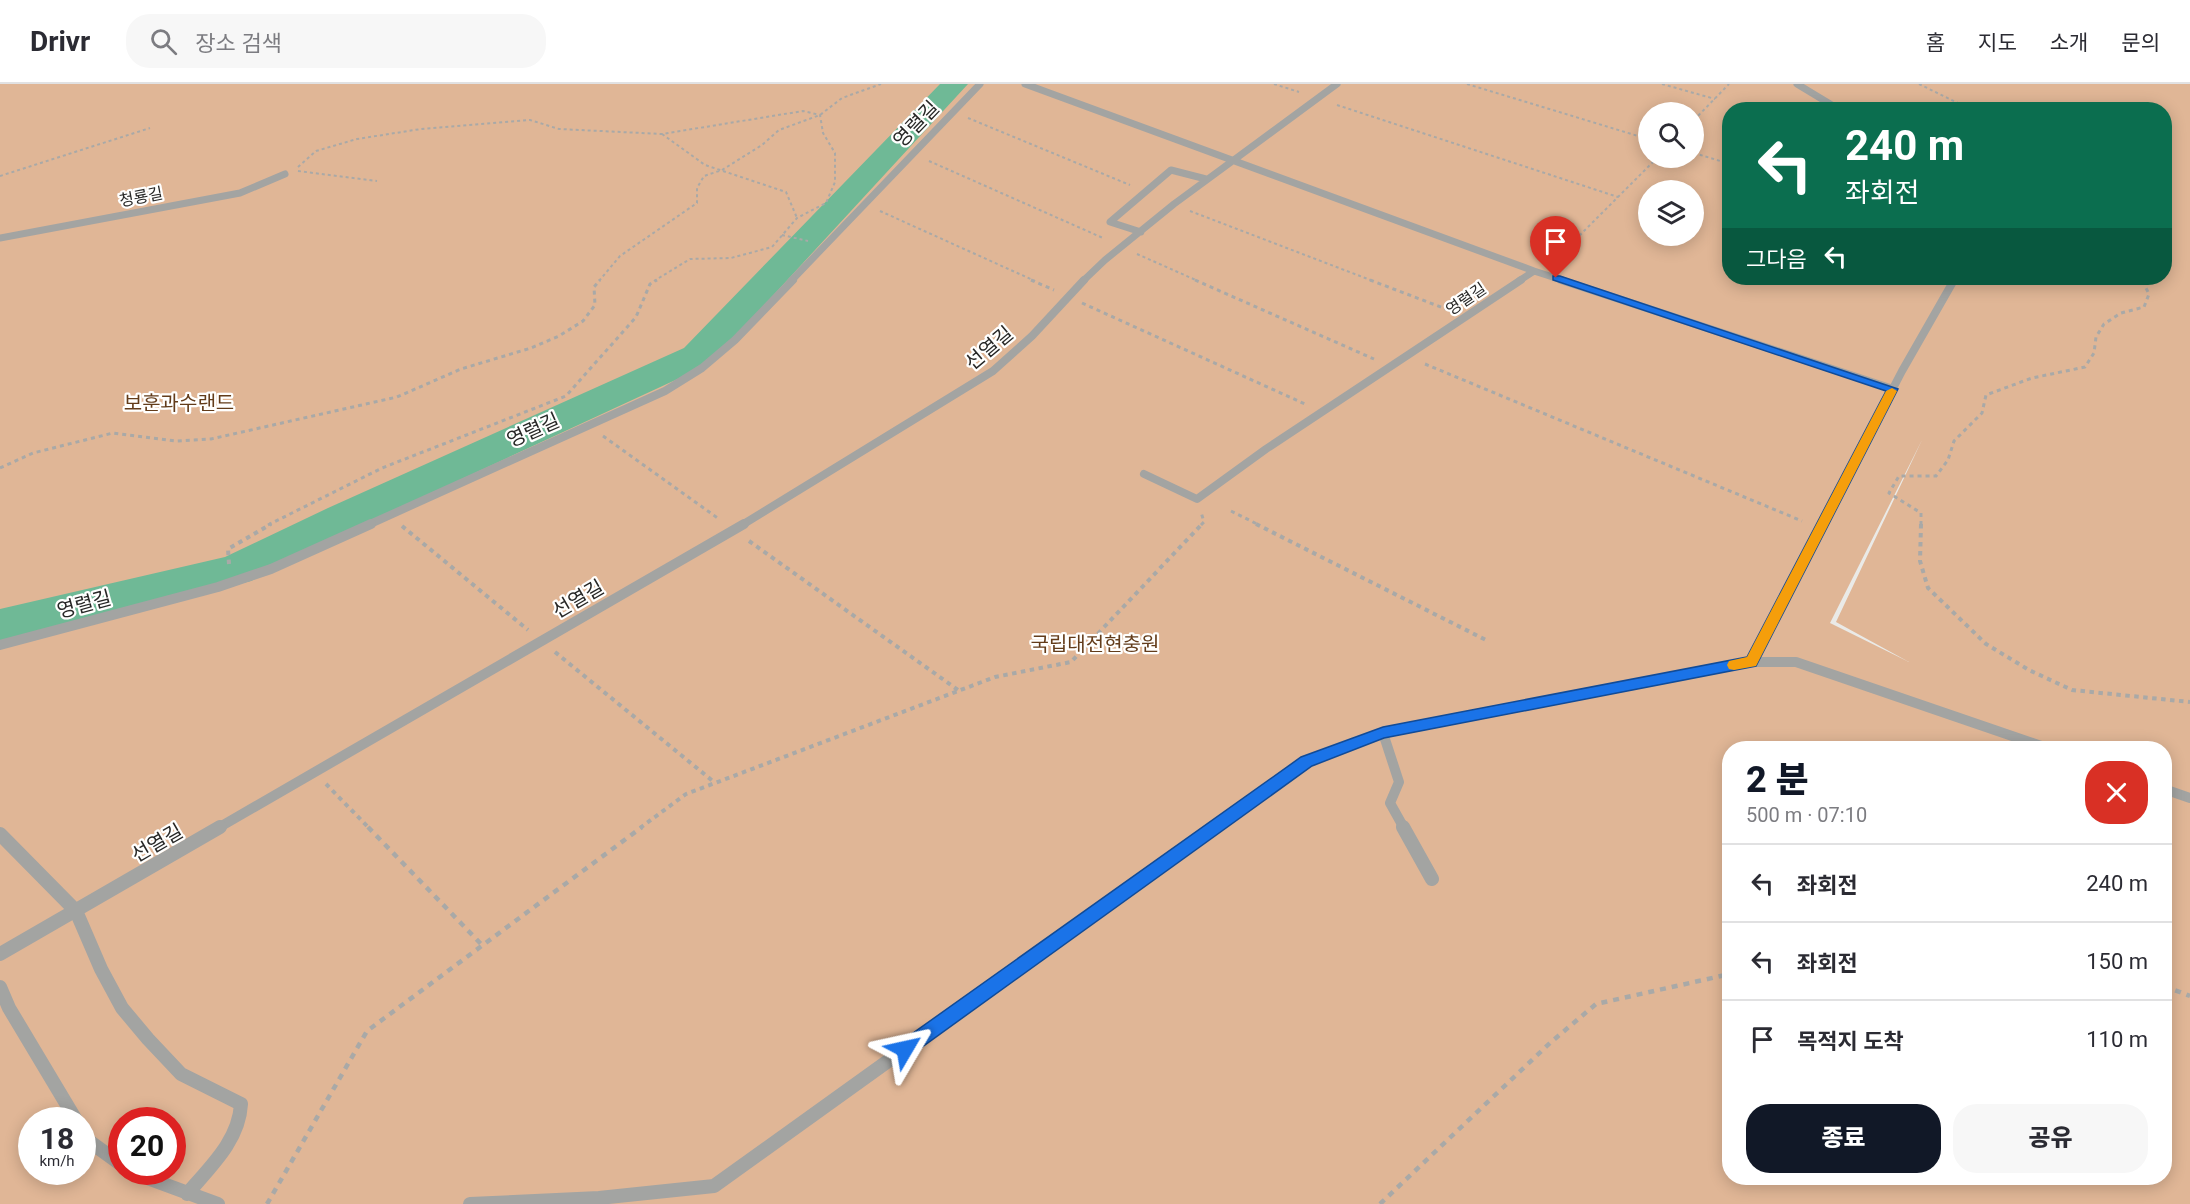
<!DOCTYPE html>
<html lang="ko">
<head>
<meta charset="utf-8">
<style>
	:root { --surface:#fff; --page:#f7f7f7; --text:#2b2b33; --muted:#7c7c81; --line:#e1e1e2; --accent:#111827 }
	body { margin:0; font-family:Roboto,"Noto Sans KR",sans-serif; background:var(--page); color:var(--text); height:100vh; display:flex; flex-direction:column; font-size:22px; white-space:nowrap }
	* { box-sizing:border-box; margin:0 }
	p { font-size:20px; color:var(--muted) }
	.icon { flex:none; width:33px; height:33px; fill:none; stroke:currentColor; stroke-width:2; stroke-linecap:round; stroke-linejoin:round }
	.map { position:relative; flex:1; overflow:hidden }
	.sheet { position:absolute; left:1722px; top:657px; width:450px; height:444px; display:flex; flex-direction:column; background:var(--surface); border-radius:24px; box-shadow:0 3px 15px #0003 }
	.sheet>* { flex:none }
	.hud { position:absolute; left:1722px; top:18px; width:450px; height:183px; border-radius:24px; box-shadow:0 3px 15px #0003; background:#0b6e4f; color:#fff; overflow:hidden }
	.tools { position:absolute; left:1638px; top:18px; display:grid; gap:12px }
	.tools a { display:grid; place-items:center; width:66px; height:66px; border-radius:50%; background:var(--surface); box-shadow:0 3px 15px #0003; font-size:30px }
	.speed { position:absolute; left:18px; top:1023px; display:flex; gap:12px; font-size:30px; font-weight:700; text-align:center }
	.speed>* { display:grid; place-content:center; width:78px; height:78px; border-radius:50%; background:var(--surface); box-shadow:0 3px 15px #0003; line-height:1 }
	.speed small { font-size:15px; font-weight:400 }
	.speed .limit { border:9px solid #d22; background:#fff; color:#111 }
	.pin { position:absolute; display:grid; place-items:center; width:51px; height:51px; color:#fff; margin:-62px -26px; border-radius:50% 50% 50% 0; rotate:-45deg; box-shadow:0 0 6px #0007 }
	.pin .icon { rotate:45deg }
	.me { position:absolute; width:66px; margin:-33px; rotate:54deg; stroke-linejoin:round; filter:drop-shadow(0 0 4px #0008) }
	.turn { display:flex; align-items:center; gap:21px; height:126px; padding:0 24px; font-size:27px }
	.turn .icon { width:78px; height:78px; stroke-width:2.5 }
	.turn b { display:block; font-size:42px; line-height:51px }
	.then { display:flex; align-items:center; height:57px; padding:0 24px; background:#0003; gap:12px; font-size:22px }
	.round { display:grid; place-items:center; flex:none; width:63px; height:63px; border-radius:24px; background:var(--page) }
	.overview { display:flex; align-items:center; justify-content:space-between; height:102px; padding:0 24px }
	h1 { font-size:36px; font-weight:800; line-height:45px; color:var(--accent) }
	.primary-button { display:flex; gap:12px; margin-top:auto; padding:12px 24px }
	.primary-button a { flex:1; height:69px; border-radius:24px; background:var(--accent); color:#fff; font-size:24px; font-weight:800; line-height:69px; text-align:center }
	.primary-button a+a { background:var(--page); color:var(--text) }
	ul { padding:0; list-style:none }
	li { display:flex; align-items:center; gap:18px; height:78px; padding:0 24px; border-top:2px solid var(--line) }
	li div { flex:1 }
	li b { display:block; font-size:22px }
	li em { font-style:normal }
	header { display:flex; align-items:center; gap:36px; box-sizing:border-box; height:84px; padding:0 30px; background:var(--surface); border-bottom:2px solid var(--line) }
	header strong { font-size:28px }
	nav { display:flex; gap:33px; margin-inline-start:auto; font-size:21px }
	.search { width:420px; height:54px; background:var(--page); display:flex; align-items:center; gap:15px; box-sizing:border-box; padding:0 21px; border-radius:24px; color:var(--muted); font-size:22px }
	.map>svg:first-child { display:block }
	.green { fill:#e0b696; fill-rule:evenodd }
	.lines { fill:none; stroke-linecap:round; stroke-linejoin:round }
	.river { fill:#6fb996; fill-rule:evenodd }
	.path-far3 { stroke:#a9a9a7; stroke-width:2; stroke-dasharray:3 3; stroke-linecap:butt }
	.path-far2 { stroke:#a9a9a7; stroke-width:3; stroke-dasharray:4 4; stroke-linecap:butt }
	.path-far1 { stroke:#a9a9a7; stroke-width:4; stroke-dasharray:4.5 4.5; stroke-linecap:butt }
	.path { stroke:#a9a9a7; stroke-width:4.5; stroke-dasharray:6 6; stroke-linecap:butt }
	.service-far3 { stroke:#a3a4a2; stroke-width:7 }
	.service-far2 { stroke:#a3a4a2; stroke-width:8 }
	.service-far1 { stroke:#a3a4a2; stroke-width:10 }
	.service { stroke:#a3a4a2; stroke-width:14 }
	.route { fill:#1a73e8; stroke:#114b97; stroke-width:1.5 }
	.slow { fill:#f59e0b }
	.labels { text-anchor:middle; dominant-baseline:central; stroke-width:4.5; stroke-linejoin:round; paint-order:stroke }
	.far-street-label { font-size:16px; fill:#272726; stroke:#fffffe }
	.street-label { font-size:20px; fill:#272726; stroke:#fffffe }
	.park-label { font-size:20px; fill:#633c1a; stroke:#fffffe }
</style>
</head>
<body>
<header>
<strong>Drivr</strong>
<div class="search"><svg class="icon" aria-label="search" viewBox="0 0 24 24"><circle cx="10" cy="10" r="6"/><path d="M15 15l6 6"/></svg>장소 검색</div>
<nav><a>홈</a><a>지도</a><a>소개</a><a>문의</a></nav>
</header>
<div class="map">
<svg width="2190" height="1120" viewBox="0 0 2190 1120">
	<rect width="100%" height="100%" fill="#eaeae7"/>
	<path class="green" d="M 0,0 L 2190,0 L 2190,1120 L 0,1120 ZM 1730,26 L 2164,26 L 2164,194 L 1730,194 ZM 1648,28 L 1694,28 L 1694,74 L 1648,74 ZM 1648,106 L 1694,106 L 1694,152 L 1648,152 ZM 1922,356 L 1836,538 L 1909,578 L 1830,539 ZM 1730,664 L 2164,664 L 2164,1094 L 1730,1094 ZM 32,1036 L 82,1036 L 82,1088 L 32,1088 ZM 122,1036 L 172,1036 L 172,1088 L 122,1088 Z"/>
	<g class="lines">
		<path class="river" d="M 940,0 L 968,0 L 710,280 L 356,444 L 251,497 L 0,559 L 0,525 L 225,473 L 328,424 L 684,264 Z"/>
		<path class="path-far3" d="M 1274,0 L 1299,8
			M 1467,0 L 1648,55
			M 1662,0 L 1715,15
			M 1919,0 L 1972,26
			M 1337,21 L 1618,113
			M 968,34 L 1130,101
			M 1694,36 L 1729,0
			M 662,50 L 705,81 L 786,108 L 797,134
			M 1694,69 L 1730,80
			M 929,77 L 1103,154
			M 298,83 L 316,67 L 357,55 L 421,45 L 530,36 L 559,45 L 662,50 L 803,27 L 820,31 L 823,49 L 835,69 L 835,98 L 826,119 L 797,134 L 772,163 L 731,174 L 690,175 L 654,197
			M 298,87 L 377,97
			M 0,92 L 150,44
			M 880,127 L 1035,197
			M 1190,127 L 1373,197
			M 782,151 L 808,157
			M 1137,170 L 1198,197
			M 1554,177 L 1657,74
			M 2141,194 L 2143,197
			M 599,197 L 620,172 L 697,119 L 697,104 L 704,92 L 722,86 L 762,61 L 779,46 L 820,31 L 842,14 L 881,0"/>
		<path class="path-far2" d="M 1031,196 L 1054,206
			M 1195,196 L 1374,275
			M 1370,196 L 1446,225
			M 1082,219 L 1305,320
			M 1425,280 L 1802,437
			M 603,352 L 719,435
			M 0,384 L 33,369 L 113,349 L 176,357 L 211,355 L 397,313 L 461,285 L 531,264 L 559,252 L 583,237 L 595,221 L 594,203 L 600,196
			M 1231,427 L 1259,441
			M 268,441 L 382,384 L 566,312 L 636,233 L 650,200 L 657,196
			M 1201,441 L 1204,438 L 1201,428
			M 1921,441 L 1921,429 L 1889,409 L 1899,392 L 1936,392 L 1948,376 L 1954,357 L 1982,329 L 1986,311 L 2032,294 L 2085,283 L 2094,269 L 2096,253 L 2104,240 L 2121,229 L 2144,223 L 2149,210 L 2142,196"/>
		<path class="path-far1" d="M 1256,440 L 1486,556
			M 1921,440 L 1920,477 L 1928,504 L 1986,560 L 2029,586 L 2072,606 L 2190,618
			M 402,442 L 528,546
			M 749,457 L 958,606
			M 229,480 L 228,465 L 271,440
			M 555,568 L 714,698
			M 326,700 L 369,744
			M 640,744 L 686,710 L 995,593 L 1071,578 L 1202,440"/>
		<path class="path" d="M 368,743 L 482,861
			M 2164,902 L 2190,912
			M 267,1120 L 367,947 L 642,743
			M 1380,1120 L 1550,959 L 1596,920 L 1730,890"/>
		<path class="service-far3" d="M 1025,0 L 1534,187 L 1519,197
			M 1797,0 L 1840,26
			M 1141,148 L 1110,138 L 1171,86 L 1206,95
			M 0,154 L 240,109 L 285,90
			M 1534,187 L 1565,197
			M 791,197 L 980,0
			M 1083,197 L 1105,176 L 1174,120 L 1337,0
			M 1953,197 L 1955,194"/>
		<path class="service-far2" d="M 1561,196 L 1893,305
			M 1144,390 L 1197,415 L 1266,365 L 1521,196
			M 368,441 L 665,307 L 702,284 L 735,256 L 793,196
			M 742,441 L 993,287 L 1032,252 L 1084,196
			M 1822,441 L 1902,287 L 1954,196"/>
		<path class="service-far1" d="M 0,561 L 218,503 L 271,485 L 371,440
			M 1751,578 L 1823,440
			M 1383,649 L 1399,698 L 1390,719 L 1404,744
			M 2164,705 L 2190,714
			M 218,744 L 744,440
			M 1212,744 L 1306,677 L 1383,649 L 1751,578 L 1796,578 L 2047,664"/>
		<path class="service" d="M 1403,743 L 1432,795
			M 0,750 L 76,827 L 101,885 L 122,924 L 148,955 L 181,990 L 241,1020 C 239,1057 210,1083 187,1110
			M 0,870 L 220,743
			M 0,903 L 9,924 L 76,1036
			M 82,1048 L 86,1055 L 122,1081
			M 131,1088 L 218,1120
			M 470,1120 L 599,1114 L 714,1102 L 1214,743"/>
	</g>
	<path class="route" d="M 1553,192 L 1560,192 L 1898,305 L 1756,582 L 1384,654 L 1312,682 L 911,971 L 905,973 L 899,971 L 896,965 L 899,959 L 1301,673 L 1383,643 L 1747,573 L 1886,307 L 1553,196 Z"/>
	<path class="slow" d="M 1892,304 L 1897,307 L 1756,582 L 1734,586 L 1729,585 L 1727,581 L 1729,577 L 1747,573 L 1886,307 Z"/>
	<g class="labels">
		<g class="far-street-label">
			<text transform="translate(141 113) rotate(-11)">청룡길</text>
			<text transform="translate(1466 215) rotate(-34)">영렬길</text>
		</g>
		<g class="street-label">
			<text transform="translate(916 40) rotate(-46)">영렬길</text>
			<text transform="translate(989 264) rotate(-40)">선열길</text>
			<text transform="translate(533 346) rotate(-24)">영렬길</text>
			<text transform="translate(578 515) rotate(-30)">선열길</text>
			<text transform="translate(84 520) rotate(-15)">영렬길</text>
			<text transform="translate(157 759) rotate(-30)">선열길</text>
		</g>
		<g class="park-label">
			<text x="179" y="319">보훈과수랜드</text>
			<text x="1095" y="560">국립대전현충원</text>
		</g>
	</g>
</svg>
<div class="tools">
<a><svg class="icon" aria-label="search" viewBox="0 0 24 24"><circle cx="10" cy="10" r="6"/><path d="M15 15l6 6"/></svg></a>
<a><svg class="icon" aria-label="layers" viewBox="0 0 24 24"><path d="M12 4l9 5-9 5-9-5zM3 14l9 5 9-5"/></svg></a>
</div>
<div class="speed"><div>18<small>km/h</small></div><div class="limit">20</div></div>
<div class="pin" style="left:1556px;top:194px;background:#d93025"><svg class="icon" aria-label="arrive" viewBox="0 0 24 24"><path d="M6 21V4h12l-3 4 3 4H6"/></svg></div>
<svg class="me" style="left:905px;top:965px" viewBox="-20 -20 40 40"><path d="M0-17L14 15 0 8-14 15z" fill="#1a73e8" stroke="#fff" stroke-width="4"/></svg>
<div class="hud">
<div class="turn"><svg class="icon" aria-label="left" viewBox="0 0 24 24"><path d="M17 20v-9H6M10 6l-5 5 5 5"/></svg><div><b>240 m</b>좌회전</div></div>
<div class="then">그다음<svg class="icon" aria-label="left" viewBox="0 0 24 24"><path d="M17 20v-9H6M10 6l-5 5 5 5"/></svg></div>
</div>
<section class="sheet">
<div class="overview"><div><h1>2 분</h1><p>500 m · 07:10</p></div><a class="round" style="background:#d93025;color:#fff"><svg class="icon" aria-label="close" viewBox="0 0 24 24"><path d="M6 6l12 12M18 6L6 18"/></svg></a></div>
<ul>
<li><svg class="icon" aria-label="left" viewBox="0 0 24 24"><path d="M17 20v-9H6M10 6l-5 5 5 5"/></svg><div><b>좌회전</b></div><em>240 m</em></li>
<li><svg class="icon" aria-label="left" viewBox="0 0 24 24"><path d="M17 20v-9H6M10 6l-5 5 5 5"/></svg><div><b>좌회전</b></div><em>150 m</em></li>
<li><svg class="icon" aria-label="arrive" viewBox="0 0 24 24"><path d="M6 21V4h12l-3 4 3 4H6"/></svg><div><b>목적지 도착</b></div><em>110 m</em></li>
</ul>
<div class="primary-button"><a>종료</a><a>공유</a></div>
</section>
</div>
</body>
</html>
